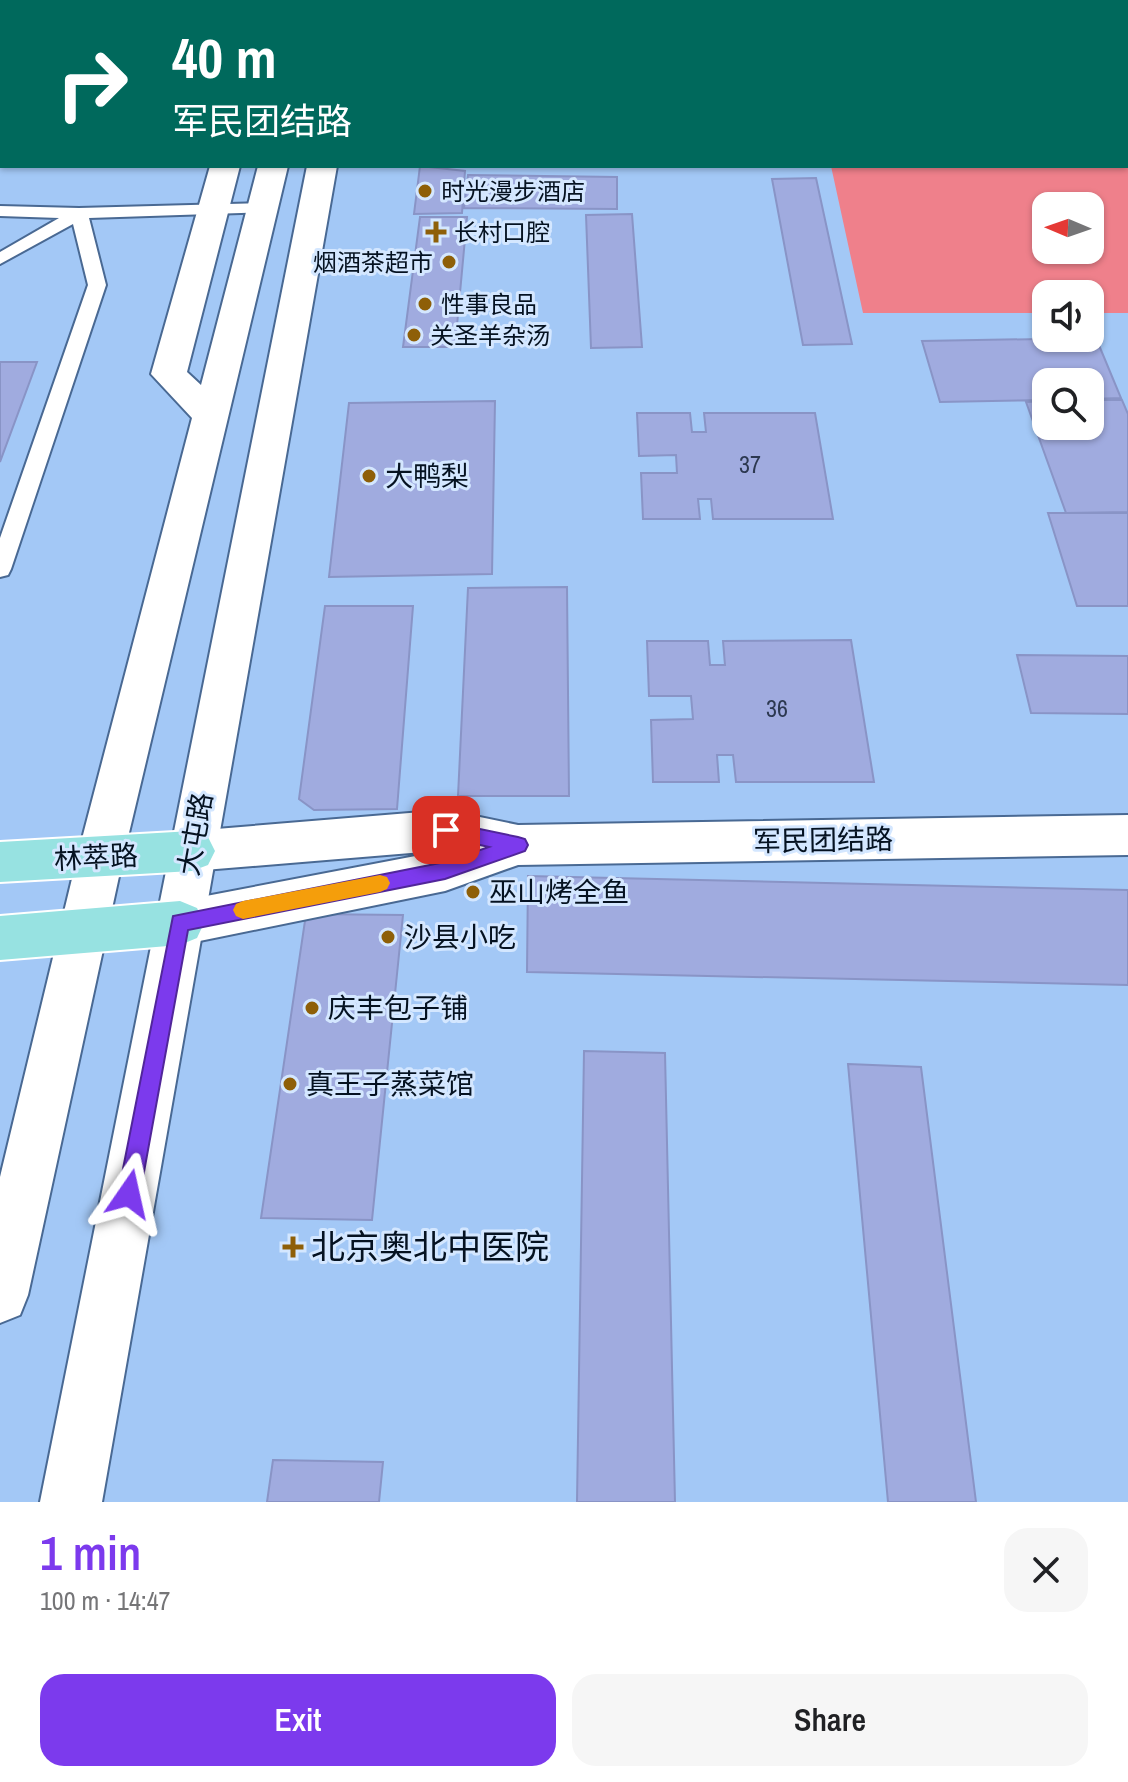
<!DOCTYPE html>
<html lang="en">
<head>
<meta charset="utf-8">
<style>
	:root { --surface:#fff; --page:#f6f6f6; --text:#202124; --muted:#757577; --accent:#7c3aed }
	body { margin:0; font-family:"Archivo Narrow","Noto Sans SC",sans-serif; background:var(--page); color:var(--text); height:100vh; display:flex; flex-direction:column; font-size:30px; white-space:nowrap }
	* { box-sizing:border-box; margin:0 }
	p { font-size:26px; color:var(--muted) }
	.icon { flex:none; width:44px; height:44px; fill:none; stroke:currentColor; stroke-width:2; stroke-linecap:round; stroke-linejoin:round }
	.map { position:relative; height:1502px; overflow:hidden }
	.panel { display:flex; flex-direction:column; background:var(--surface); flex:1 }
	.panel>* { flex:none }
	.top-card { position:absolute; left:0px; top:0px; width:1128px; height:168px; box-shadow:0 2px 6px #0004; background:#00695c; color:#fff; overflow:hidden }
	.needle { width:52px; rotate:272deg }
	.controls { position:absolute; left:1032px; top:192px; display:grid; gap:16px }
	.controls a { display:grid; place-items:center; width:72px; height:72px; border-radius:16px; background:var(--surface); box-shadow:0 2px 6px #0004; font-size:40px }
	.pin { position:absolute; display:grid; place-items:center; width:68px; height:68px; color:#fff; margin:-34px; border-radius:16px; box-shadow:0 4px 12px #0006 }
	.me { position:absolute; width:88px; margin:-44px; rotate:11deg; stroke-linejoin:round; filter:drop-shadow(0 0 6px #0008) }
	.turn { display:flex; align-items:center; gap:28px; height:168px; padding:0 40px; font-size:36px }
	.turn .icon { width:104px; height:104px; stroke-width:2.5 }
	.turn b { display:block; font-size:56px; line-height:68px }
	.round { display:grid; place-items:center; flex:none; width:84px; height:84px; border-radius:24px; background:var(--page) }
	.overview { display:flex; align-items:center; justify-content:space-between; height:136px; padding:0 40px }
	h1 { font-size:48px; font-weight:600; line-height:60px; color:var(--accent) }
	.cta { display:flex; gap:16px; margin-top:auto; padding:16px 40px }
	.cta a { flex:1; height:92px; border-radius:24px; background:var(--accent); color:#fff; font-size:32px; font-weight:600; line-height:92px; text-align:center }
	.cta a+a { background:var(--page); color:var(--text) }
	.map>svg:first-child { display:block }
	.green { fill:#ef808b; fill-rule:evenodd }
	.building { fill:#a0abdf; stroke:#8994c6; stroke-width:2 }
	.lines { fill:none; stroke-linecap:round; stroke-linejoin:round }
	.lane-casing { stroke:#496993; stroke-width:4 }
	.street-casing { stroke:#496993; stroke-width:4 }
	.secondary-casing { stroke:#496993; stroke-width:4 }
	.primary-casing { stroke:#fff; stroke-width:4 }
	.lane { fill:#fff; fill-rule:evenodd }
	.street { fill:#fff; fill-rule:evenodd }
	.secondary { fill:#fff; fill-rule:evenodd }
	.primary { fill:#97e2e1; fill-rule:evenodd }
	.route { fill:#7c3aed; stroke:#51269a; stroke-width:2 }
	.slow { fill:#f59e0b }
	.poi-dot { fill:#8e5f08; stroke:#d4e7ff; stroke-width:3 }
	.labels { text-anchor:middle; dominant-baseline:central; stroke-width:6; stroke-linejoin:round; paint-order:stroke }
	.far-poi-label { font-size:24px; fill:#051221; stroke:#d4e7ff; text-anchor:start }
	.number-label { font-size:24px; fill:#2c3850 }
	.poi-label { font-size:28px; fill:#051221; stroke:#d4e7ff; text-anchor:start }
	.street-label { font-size:28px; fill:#051221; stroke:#d4e7ff }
	.near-poi-label { font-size:34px; fill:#051221; stroke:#d4e7ff; text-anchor:start }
</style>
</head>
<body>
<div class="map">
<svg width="1128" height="1502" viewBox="0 0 1128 1502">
	<rect width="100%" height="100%" fill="#a3c8f6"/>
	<path class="green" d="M 831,166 L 1128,166 L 1128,313 L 1090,313 L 1090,294 L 1046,294 L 1046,313 L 863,313 ZM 1046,206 L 1090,206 L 1090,250 L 1046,250 Z"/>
	<path class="building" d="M 456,0 L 560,0 L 560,2 L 456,2 Z
		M 966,0 L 1036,0 L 1037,2 L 967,2 Z
		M 0,58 L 2,58 L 2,140 L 0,140 Z
		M 420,166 L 465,171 L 462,213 L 414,214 Z
		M 468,175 L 617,177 L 617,209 L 464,208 Z
		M 816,178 L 852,344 L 803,345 L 772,179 Z
		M 632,214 L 642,347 L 591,348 L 586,215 Z
		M 420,217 L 467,217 L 455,347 L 403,347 Z
		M 1096,338 L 1121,398 L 1090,399 L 1090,382 L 1046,382 L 1046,400 L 940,402 L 922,341 Z
		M 0,362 L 37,362 L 0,462 Z
		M 1090,400 L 1122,400 L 1128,414 L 1128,512 L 1066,513 L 1026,402 L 1046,401 L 1046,426 L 1090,426 Z
		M 495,401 L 492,574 L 329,577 L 349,403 Z
		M 637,413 L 690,413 L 692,432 L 706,432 L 704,413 L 815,413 L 833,519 L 713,519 L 711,499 L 698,499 L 700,519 L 643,519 L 641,473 L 677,473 L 676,455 L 639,456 Z
		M 1048,513 L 1128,513 L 1128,606 L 1077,606 Z
		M 567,587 L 569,796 L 458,796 L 468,588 Z
		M 325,606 L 413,606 L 397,809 L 314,810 L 299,799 Z
		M 851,640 L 874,782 L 736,782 L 733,755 L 717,755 L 719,782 L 653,782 L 651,720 L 693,719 L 691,696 L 649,696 L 647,641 L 708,641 L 710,665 L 725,665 L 723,641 Z
		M 1017,655 L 1128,656 L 1128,714 L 1031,713 Z
		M 528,876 L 1128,890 L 1128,985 L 527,972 Z
		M 306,914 L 403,915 L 372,1220 L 261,1218 Z
		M 584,1051 L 665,1053 L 675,1502 L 577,1502 Z
		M 848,1064 L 921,1067 L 976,1502 L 888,1502 Z
		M 273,1460 L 383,1462 L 379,1502 L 267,1502 Z"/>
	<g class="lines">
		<g class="lane-casing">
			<path id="lane" d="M 0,35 L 2,35 L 2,43 L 0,43 Z
				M 262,203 L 270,208 L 268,212 L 89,218 L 106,285 L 11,569 L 8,575 L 0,577 L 0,538 L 88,285 L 73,224 L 0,264 L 0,252 L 59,218 L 0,216 L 0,206 L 79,208 Z"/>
		</g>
		<g class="street-casing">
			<path id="street" d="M 446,810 L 518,825 L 1128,815 L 1128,855 L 518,865 L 445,891 L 180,945 L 163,938 L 156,923 L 163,908 L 180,901 L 447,850 L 192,871 L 176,865 L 169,851 L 176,837 L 192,831 Z"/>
		</g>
		<g class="secondary-casing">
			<path id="secondary" d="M 256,0 L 282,0 L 282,2 L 256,2 Z
				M 340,0 L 366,0 L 366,2 L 340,2 Z
				M 210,166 L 240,166 L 187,372 L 201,385 L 258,166 L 288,166 L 123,858 L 28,1295 L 20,1315 L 0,1323 L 0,1177 L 77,858 L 192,418 L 151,374 Z
				M 307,166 L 337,166 L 102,1502 L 40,1502 Z"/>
		</g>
		<g class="primary-casing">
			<path id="primary" d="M 192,831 L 208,837 L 215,851 L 208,865 L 192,871 L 0,882 L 0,842 Z
				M 180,901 L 197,908 L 204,923 L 197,938 L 180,945 L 0,960 L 0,916 Z"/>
		</g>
		<use href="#lane" class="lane"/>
		<use href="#street" class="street"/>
		<use href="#secondary" class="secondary"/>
		<use href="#primary" class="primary"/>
	</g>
	<path class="route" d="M 446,822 L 518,837 L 525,839 L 528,845 L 525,851 L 445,879 L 188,930 L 140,1194 L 137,1202 L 129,1206 L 121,1202 L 118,1194 L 173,916 L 445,862 L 489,847 L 439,836 L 436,830 L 439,824 Z"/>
	<path class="slow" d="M 380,875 L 387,877 L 390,883 L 387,889 L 380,892 L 243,919 L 236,916 L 233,910 L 236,904 L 243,901 Z"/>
	<g class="poi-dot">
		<circle cx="425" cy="191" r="8"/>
		<path d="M432 220h8v8h8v8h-8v8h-8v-8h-8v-8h8z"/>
		<circle cx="449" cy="262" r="8"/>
		<circle cx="425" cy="304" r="8"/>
		<circle cx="414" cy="335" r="8"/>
		<circle cx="369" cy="476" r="8"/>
		<circle cx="473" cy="892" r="8"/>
		<circle cx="388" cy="937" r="8"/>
		<circle cx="312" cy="1008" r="8"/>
		<circle cx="290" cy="1084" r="8"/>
		<path d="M289 1235h8v8h8v8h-8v8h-8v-8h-8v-8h8z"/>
	</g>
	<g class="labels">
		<g class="far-poi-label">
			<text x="441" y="191">时光漫步酒店</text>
			<text x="454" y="232">长村口腔</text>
			<text x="433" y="262" text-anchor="end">烟酒茶超市</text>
			<text x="441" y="304">性事良品</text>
			<text x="430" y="335">关圣羊杂汤</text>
		</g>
		<g class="number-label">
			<text x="750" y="464">37</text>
			<text x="777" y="708">36</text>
		</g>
		<g class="poi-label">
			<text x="385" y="476">大鸭梨</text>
			<text x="489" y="892">巫山烤全鱼</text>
			<text x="404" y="937">沙县小吃</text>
			<text x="328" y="1008">庆丰包子铺</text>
			<text x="306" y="1084">真王子蒸菜馆</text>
		</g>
		<g class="street-label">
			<text transform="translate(195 834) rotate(-80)">大屯路</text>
			<text transform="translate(823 840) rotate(-1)">军民团结路</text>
			<text transform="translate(96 857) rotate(-3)">林萃路</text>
		</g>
		<g class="near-poi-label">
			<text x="311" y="1247">北京奥北中医院</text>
		</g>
	</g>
</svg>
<div class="controls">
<a><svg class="needle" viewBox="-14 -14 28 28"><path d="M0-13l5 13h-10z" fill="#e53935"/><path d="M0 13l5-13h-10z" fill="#757577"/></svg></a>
<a><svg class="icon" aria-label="sound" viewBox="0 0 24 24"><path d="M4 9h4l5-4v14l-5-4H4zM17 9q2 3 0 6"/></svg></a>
<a><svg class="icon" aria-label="search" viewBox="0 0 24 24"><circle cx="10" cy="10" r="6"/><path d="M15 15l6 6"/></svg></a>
</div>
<div class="pin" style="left:446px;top:830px;background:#d93025"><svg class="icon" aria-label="arrive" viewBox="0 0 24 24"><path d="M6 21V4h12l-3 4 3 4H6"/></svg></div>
<svg class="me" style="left:129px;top:1194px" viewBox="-20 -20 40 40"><path d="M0-17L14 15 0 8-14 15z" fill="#7c3aed" stroke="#fff" stroke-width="4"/></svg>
<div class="top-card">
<div class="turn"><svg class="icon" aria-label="right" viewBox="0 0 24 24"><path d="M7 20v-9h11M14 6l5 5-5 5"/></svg><div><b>40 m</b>军民团结路</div></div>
</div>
</div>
<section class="panel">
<div class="overview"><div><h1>1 min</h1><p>100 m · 14:47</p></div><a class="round"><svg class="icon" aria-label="close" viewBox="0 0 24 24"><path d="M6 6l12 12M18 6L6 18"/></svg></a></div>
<div class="cta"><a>Exit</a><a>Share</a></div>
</section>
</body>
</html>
